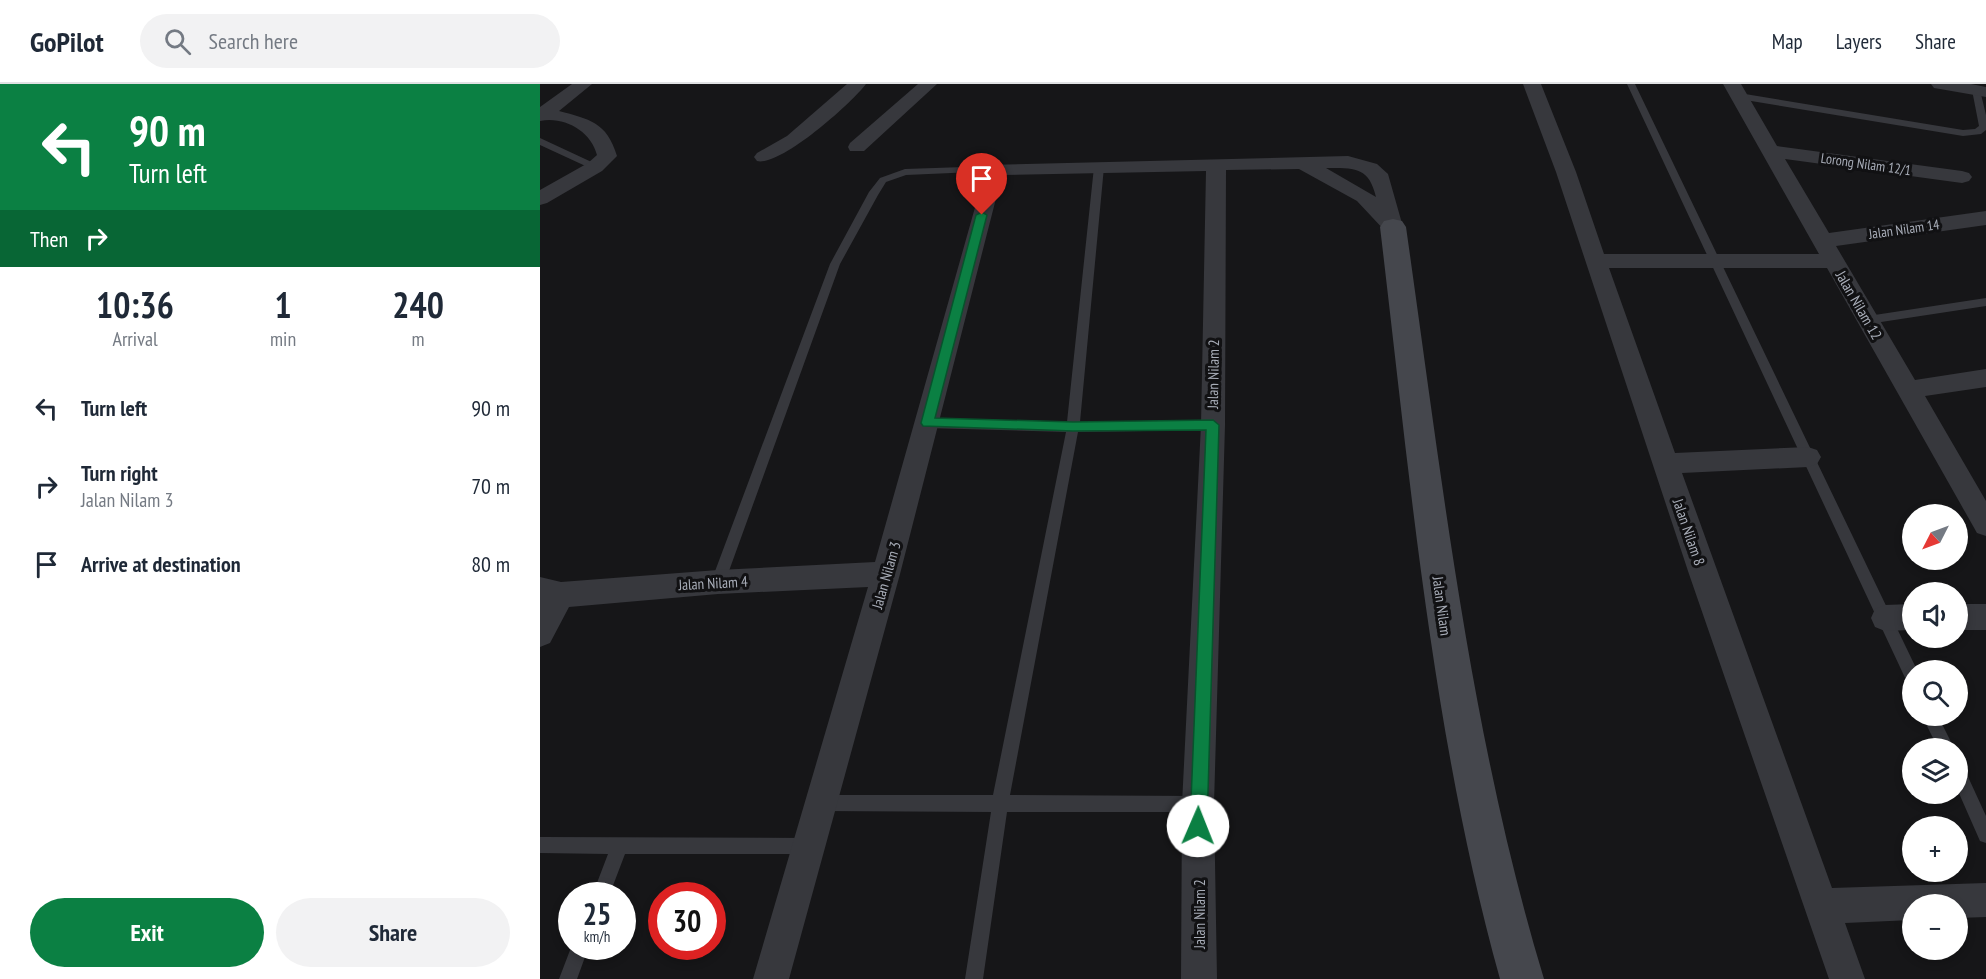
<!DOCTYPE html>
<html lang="en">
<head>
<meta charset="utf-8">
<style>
	:root { --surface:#fff; --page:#f2f2f3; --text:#1f2937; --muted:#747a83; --line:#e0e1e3; --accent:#0b8043 }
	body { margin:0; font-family:"PT Sans Narrow",sans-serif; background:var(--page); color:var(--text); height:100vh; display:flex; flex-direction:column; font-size:22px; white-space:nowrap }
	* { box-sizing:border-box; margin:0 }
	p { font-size:20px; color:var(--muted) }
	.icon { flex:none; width:33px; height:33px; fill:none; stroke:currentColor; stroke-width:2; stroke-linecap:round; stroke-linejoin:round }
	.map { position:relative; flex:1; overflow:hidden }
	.drawer { display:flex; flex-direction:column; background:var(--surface); width:540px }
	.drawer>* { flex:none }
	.banner { background:#0b8043; color:#fff; overflow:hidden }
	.needle { width:39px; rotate:228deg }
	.controls { position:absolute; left:1362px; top:420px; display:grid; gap:12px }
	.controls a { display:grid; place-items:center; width:66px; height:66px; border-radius:50%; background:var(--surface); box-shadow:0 3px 9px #0003; font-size:30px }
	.speed { position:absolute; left:18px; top:798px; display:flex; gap:12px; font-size:30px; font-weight:700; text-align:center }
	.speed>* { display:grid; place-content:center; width:78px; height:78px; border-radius:50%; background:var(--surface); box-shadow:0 3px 9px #0003; line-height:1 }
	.speed small { font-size:15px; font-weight:400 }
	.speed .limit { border:9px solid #d22; background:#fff; color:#111 }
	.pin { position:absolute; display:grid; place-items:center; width:51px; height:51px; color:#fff; margin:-62px -26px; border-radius:50% 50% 50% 0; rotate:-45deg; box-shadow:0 0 6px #0007 }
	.pin .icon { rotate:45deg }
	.me { position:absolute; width:66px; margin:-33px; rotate:1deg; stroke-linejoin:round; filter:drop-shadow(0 0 4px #0008) }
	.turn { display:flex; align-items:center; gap:21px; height:126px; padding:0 30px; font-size:27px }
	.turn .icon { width:78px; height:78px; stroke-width:2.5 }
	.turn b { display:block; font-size:42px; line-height:51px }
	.then { display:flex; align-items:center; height:57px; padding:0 30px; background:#0003; gap:12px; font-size:22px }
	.eta { display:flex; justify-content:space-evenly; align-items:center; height:102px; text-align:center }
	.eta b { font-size:36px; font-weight:700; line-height:42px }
	.button { display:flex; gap:12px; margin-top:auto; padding:12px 30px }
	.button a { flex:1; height:69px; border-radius:36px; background:var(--accent); color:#fff; font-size:24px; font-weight:700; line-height:69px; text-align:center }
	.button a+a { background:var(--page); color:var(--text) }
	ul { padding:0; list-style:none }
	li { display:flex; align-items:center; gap:18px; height:78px; padding:0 30px }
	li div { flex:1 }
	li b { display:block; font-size:22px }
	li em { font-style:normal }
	header { display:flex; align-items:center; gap:36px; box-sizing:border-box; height:84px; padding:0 30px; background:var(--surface); border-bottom:2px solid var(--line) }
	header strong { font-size:28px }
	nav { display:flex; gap:33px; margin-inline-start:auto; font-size:21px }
	.search { width:420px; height:54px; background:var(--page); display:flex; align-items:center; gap:15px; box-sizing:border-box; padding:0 21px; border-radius:33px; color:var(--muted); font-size:22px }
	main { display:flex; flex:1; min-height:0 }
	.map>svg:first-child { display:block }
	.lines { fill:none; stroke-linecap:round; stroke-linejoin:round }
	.lane { fill:#37383d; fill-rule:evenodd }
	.street { fill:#37383d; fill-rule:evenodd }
	.secondary { fill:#45474d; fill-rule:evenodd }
	.route { fill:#0b8043; stroke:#07532c; stroke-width:1.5 }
	.labels { text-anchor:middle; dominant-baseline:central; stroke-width:6; stroke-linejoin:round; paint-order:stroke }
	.far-street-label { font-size:14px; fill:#a8adb8; stroke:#111113 }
	.street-label { font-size:15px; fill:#a8adb8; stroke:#111113 }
</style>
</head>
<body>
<header>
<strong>GoPilot</strong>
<div class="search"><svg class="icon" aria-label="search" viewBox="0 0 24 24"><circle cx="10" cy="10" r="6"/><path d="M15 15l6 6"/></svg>Search here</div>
<nav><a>Map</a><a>Layers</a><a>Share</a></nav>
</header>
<main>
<section class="drawer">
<div class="banner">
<div class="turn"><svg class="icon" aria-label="left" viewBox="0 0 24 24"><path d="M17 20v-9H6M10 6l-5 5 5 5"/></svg><div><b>90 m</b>Turn left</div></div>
<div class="then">Then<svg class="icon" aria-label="right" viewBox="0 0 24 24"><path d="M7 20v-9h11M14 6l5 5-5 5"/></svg></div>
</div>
<div class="eta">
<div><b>10:36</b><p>Arrival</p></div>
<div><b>1</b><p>min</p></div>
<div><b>240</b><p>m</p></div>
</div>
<ul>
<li><svg class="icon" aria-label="left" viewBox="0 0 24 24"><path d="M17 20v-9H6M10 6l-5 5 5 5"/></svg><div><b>Turn left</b></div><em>90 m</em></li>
<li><svg class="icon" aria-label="right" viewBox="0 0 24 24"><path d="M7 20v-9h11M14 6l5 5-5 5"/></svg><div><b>Turn right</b><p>Jalan Nilam 3</p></div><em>70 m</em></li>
<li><svg class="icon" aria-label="arrive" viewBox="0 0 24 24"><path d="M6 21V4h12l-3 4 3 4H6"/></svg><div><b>Arrive at destination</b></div><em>80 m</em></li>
</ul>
<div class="button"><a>Exit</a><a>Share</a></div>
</section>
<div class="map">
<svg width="1446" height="895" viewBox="0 0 1446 895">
	<rect width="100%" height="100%" fill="#161618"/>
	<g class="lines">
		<path class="lane" d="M 1087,0 L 1095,0 L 1377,586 L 1372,586 L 1372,600 L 1367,598 Z
			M 1436,3 L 1440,6 L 1446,31 L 1446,46 L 1441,50 L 1423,52 L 1199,15 L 1195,12 L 1199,9 L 1423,46 L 1435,45 L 1439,42 L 1432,6 Z
			M 0,54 L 58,81 L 60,83 L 52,85 L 0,61 Z
			M 559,80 L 564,83 L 540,338 L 673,336 L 679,341 L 673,346 L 538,348 L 470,711 L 658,712 L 664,714 L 666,720 L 664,726 L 658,728 L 467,728 L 443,895 L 425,895 L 451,728 L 281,727 L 275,725 L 273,719 L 275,713 L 281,711 L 453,711 L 526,348 L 387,344 L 381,339 L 387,334 L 527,338 L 554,83 Z
			M 454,82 L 457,83 L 457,87 L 366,91 L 346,98 L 338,111 L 300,180 L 185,498 L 183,502 L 178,504 L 173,502 L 171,498 L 290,180 L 329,108 L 340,94 L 365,85 Z
			M 1446,214 L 1446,222 L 1328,240 L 1322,236 L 1328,232 Z
			M 1382,632 L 1398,632 L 1414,664 L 1398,664 Z
			M 1418,682 L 1424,684 L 1446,732 L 1446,759 L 1440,757 L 1418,707 Z
			M 0,753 L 268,754 L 274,756 L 276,762 L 274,768 L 268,770 L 85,770 L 69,812 L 52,812 L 68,770 L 0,769 Z
			M 32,861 L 49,862 L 37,895 L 19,895 Z"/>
		<path class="street" d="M 32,0 L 52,0 L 19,27 C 49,35 67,38 77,72 L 62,87 L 7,119 L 0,121 L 0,106 L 48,79 L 57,71 C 51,47 24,32 0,37 L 0,23 Z
			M 307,0 L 326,0 C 312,19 240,83 217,77 L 214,73 L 217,69 L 247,52 Z
			M 378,0 L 397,0 L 324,67 L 310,67 L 308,63 L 310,59 Z
			M 983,0 L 1001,0 L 1036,88 L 1064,170 L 1279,170 L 1183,0 L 1201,0 L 1237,62 L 1422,87 L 1429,89 L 1432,93 L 1429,97 L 1422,99 L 1245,75 L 1289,149 L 1446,127 L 1446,141 L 1296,162 L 1375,296 L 1446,285 L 1446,303 L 1385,312 L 1446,417 L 1446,452 L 1437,449 L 1287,184 L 1069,184 L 1135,369 L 1268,363 L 1277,366 L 1281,373 L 1277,380 L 1268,383 L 1142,389 L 1292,804 L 1446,799 L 1446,833 L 1418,834 L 1418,820 L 1372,820 L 1372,836 L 1305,839 L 1325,895 L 1289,895 L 1149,490 L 1016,88 Z
			M 1391,0 L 1431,0 L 1446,3 L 1446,13 L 1400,5 L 1394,4 Z
			M 808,72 L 837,80 L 848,90 L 863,143 L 860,148 L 853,150 L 846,148 L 817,117 L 759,85 L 686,86 L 685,341 L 674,720 L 677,895 L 641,895 L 642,720 L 661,341 L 666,87 L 462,91 L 360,490 L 249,895 L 213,895 L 328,503 L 178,510 L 29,523 L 10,559 L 0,563 L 0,493 L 21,498 L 178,486 L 335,478 L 447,81 ZM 786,84 C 815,84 829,83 836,113 Z
			M 1372,520 L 1372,546 L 1345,547 L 1335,543 L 1331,534 L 1335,525 L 1345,521 Z
			M 1418,520 L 1446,520 L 1446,546 L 1418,546 Z"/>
		<path class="secondary" d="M 853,135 L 862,137 L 866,143 C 902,395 930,651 1004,895 L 960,895 C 892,651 870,394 840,143 L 844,137 Z"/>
	</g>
	<path class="route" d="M 442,128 L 447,131 L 395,334 L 533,338 L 673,336 L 679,341 L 667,742 L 664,748 L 658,750 L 652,748 L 650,742 L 666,346 L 533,347 L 383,342 L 381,339 L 436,131 Z"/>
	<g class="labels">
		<g class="far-street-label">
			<text transform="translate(1326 80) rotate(8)">Lorong Nilam 12/1</text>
			<text transform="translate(1364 145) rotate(-8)">Jalan Nilam 14</text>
		</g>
		<g class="street-label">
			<text transform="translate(1319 221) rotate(60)">Jalan Nilam 12</text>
			<text transform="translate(673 290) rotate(-89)">Jalan Nilam 2</text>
			<text transform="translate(1149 448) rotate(71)">Jalan Nilam 8</text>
			<text transform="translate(346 491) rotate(-74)">Jalan Nilam 3</text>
			<text transform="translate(173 499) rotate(-3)">Jalan Nilam 4</text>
			<text transform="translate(902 522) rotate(82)">Jalan Nilam</text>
			<text transform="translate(659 830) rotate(-90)">Jalan Nilam 2</text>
		</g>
	</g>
</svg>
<div class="controls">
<a><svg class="needle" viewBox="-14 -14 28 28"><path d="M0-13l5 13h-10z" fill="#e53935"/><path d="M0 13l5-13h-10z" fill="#747a83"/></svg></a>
<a><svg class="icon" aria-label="sound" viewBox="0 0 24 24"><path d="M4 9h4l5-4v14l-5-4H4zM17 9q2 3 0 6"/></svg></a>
<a><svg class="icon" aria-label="search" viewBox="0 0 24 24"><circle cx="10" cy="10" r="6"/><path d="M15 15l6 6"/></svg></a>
<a><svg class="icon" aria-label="layers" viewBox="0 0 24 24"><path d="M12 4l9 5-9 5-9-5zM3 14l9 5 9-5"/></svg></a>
<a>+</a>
<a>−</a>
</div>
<div class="speed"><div>25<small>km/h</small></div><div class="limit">30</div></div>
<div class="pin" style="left:442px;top:131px;background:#d93025"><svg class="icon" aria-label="arrive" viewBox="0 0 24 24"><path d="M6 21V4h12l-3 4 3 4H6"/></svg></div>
<svg class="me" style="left:658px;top:742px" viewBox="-20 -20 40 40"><circle r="19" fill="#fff"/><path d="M0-13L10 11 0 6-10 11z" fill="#0b8043"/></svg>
</div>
</main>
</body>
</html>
